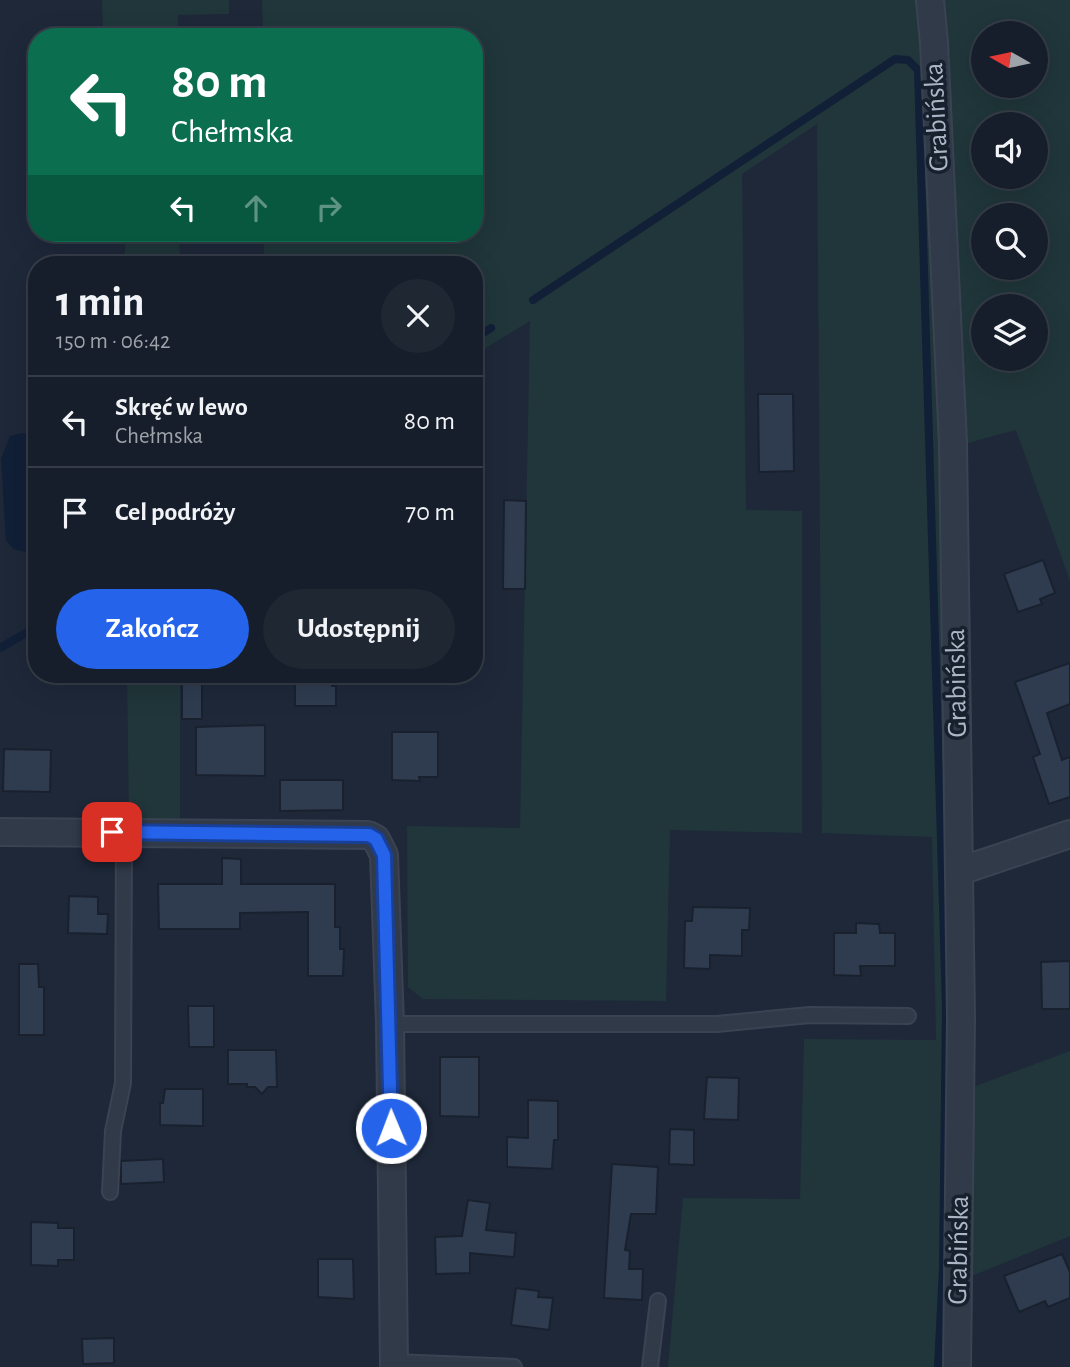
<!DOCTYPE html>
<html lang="pl">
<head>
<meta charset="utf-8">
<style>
	:root { --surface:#161e2b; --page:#1f2733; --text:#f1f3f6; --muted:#9ea2a9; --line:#353c47; --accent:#2563eb }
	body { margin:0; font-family:"Alegreya Sans",sans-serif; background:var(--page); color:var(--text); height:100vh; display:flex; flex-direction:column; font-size:26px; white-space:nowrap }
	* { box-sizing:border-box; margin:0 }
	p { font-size:23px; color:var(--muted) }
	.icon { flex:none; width:38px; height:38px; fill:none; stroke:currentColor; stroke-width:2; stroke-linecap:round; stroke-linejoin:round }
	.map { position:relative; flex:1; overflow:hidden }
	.panel { position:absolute; left:28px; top:256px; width:455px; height:427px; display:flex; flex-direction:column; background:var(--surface); border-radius:28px; box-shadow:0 7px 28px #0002,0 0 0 2px var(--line) }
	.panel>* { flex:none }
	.hud { position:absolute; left:28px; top:28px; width:455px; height:214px; border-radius:28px; box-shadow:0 7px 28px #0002,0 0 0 2px var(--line); background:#0b6e4f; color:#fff; overflow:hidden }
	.needle { width:46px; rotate:279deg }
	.controls { position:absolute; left:971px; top:21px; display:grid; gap:14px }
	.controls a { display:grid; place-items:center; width:77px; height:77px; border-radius:50%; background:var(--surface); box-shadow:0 7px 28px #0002,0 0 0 2px var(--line); font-size:35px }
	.pin { position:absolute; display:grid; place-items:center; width:60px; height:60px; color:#fff; margin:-30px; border-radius:14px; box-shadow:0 4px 10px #0006 }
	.me { position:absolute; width:77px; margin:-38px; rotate:359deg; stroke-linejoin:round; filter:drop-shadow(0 0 5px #0008) }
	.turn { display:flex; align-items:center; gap:24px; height:147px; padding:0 28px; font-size:32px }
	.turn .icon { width:91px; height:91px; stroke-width:2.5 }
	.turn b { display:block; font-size:49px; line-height:60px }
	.lanes { display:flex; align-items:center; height:66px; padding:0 28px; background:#0003; justify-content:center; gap:35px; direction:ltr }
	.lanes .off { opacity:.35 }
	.round { display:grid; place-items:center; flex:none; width:74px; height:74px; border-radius:37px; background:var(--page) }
	.headline { display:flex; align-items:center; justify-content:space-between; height:119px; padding:0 28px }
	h1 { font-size:42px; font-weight:600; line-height:52px }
	.button { display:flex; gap:14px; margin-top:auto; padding:14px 28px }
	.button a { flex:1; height:80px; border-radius:42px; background:var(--accent); color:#fff; font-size:28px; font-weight:600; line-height:80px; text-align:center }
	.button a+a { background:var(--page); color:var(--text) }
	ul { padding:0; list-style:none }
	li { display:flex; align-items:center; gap:21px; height:91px; padding:0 28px; border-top:2px solid var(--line) }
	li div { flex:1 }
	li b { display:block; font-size:26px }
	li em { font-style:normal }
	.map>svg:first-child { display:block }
	.green { fill:#20363a; fill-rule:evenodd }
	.water { fill:#111f37 }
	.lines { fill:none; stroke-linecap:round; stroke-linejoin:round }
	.stream { stroke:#111f37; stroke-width:8 }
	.building { fill:#2f3c50; stroke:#19212f; stroke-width:2 }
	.service-casing { stroke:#3b4353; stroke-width:18 }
	.minor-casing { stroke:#3b4353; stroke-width:30 }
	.service { stroke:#313a49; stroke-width:14 }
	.minor { stroke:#313a49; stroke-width:26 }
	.route-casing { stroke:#184099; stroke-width:18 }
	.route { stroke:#2563eb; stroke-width:12 }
	.labels { text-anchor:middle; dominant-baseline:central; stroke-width:7; stroke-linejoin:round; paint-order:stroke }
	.street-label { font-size:28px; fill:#abb5c6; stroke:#17202d }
</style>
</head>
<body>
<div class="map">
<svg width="1070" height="1367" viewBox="0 0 1070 1367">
	<rect width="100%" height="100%" fill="#1e2839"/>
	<path class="green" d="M 102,0 L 229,0 L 229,14 L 178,15 L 178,37 L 103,37 Z
		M 262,0 L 917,0 L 923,53 L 930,71 L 952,810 L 949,1367 L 668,1367 L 683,1198 L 800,1199 L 804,1039 L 936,1040 L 932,837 L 822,833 L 817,124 L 742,174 L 746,510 L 802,511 L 802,833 L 670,830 L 666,1001 L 423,999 L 408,987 L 407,826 L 520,828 L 530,321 L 474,355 L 474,264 L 264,264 L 264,233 L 474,233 L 474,37 L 263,37 Z
		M 940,0 L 1070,0 L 1070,581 L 1016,430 L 964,444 ZM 984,33 L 1036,33 L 1036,86 L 984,86 ZM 984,124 L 1036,124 L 1036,177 L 984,177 ZM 984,215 L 1036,215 L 1036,268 L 984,268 ZM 984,306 L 1036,306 L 1036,359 L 984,359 Z
		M 125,233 L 179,233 L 180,264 L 125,264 Z
		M 127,674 L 180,674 L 180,825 L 129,823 Z
		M 1070,1051 L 1070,1236 L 967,1278 L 973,1087 Z"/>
	<path class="water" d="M 22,433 L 37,434 L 37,550 L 29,553 L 13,549 L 6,540 L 1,459 L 10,436 Z"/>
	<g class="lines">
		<path class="stream" d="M 533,300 L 895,59 L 908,60 L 918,70 L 946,1008 L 943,1268 L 938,1367
			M 474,339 L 491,328
			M 0,648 L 31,630"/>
	</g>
	<path class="building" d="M 758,394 L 793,394 L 794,471 L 759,472 Z
		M 504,500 L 526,501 L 525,589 L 503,589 Z
		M 1043,560 L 1055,593 L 1040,599 L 1042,604 L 1018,612 L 1004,574 Z
		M 1070,663 L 1070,704 L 1047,713 L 1062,760 L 1070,757 L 1070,797 L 1049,804 L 1033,757 L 1040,754 L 1015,682 Z
		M 182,674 L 202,674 L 202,719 L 182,719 Z
		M 295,674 L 331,674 L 332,686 L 336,686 L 336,706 L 295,706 Z
		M 265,725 L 265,776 L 196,775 L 196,727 Z
		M 392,732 L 438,732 L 438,777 L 419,777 L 420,781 L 392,780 Z
		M 4,749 L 51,750 L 50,792 L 3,791 Z
		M 280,780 L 343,780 L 343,810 L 280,811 Z
		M 222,858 L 241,859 L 241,884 L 335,884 L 335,927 L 340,927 L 340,949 L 344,949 L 343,976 L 308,976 L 308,912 L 240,913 L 240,929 L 159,929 L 158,884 L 222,884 Z
		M 69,896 L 98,897 L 98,914 L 108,914 L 107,934 L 68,933 Z
		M 693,907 L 750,908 L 749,930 L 742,930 L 742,956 L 710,955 L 710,969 L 684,968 L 685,921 L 692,921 Z
		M 856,923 L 879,924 L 880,933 L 895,933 L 895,966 L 860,966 L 861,976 L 834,975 L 834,933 L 856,933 Z
		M 1070,961 L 1070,1009 L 1042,1009 L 1041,962 Z
		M 19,964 L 38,964 L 39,987 L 44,987 L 44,1035 L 19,1035 Z
		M 188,1006 L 214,1006 L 214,1047 L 189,1047 Z
		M 228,1050 L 276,1050 L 277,1087 L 268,1087 L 262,1094 L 255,1087 L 247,1087 L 247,1084 L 228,1084 Z
		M 440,1057 L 479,1057 L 479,1117 L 440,1116 Z
		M 707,1077 L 739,1078 L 738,1120 L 704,1119 Z
		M 165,1089 L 203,1089 L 203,1126 L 160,1125 L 160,1103 L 163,1103 Z
		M 528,1100 L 558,1101 L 558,1140 L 554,1140 L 552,1169 L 507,1167 L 507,1137 L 528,1138 Z
		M 670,1129 L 694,1130 L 694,1165 L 669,1164 Z
		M 163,1159 L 164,1182 L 121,1184 L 121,1161 Z
		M 612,1164 L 658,1167 L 656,1214 L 631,1214 L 625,1250 L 630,1251 L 629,1269 L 643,1269 L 642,1300 L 604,1298 Z
		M 468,1200 L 490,1203 L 486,1230 L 516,1233 L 514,1257 L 470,1253 L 470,1273 L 436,1274 L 435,1237 L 462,1236 Z
		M 31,1222 L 58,1223 L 58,1228 L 74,1228 L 74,1260 L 58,1260 L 58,1266 L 31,1265 Z
		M 1062,1254 L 1070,1272 L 1070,1298 L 1048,1307 L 1045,1301 L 1019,1312 L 1004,1276 Z
		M 318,1259 L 353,1259 L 354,1299 L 318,1297 Z
		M 516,1288 L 539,1291 L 538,1297 L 553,1298 L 549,1330 L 511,1325 Z
		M 114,1338 L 114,1363 L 83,1364 L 82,1339 Z"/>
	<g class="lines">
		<g class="service-casing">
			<path id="service" d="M 390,1024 L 717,1024 L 810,1015 L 908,1016
				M 110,1192 L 113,1131 L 123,1083 L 124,832
				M 394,1362 L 514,1367
				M 650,1367 L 658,1301"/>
		</g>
		<g class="minor-casing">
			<path id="minor" d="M 930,0 L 934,43 L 953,443 L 961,1017 L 957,1367
				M 0,832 L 368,835 L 376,839 L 384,855 L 390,1024 L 394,1367
				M 960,871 L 1070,834"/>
		</g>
		<use href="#service" class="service"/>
		<use href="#minor" class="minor"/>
	</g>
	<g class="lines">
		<g class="route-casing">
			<path id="route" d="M 112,832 L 369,835 L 376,839 L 384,855 L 391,1128"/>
		</g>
		<use href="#route" class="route"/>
	</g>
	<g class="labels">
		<g class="street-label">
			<text transform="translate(937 117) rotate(-93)">Grabińska</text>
			<text transform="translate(957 683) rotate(-91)">Grabińska</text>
			<text transform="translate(959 1250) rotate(-89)">Grabińska</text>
		</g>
	</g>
</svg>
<div class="controls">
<a><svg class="needle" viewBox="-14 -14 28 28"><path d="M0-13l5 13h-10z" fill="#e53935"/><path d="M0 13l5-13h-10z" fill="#9ea2a9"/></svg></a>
<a><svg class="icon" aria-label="sound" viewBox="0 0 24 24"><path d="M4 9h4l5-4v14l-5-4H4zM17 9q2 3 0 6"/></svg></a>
<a><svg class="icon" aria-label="search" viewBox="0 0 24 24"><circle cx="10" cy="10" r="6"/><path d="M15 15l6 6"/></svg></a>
<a><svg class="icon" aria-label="layers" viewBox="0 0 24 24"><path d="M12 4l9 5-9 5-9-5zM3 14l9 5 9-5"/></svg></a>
</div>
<div class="pin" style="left:112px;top:832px;background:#d93025"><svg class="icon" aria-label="arrive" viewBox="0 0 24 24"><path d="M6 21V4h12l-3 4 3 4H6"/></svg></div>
<svg class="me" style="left:391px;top:1128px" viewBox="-20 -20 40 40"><circle r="17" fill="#2563eb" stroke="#fff" stroke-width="3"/><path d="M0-11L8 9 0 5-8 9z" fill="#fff"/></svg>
<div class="hud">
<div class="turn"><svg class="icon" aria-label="left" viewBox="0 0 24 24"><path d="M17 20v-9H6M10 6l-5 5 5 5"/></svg><div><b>80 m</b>Chełmska</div></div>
<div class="lanes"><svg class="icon" aria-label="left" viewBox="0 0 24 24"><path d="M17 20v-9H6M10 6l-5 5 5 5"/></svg><svg class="icon off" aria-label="ahead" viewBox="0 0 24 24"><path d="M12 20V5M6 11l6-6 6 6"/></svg><svg class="icon off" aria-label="right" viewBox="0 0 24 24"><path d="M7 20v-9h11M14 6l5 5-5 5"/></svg></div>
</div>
<section class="panel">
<div class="headline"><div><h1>1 min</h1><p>150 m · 06:42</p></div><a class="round"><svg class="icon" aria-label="close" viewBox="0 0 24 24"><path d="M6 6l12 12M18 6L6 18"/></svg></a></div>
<ul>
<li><svg class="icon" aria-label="left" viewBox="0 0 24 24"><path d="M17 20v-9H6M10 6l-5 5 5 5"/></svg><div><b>Skręć w lewo</b><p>Chełmska</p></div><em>80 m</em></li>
<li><svg class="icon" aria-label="arrive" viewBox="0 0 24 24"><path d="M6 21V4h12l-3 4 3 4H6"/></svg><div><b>Cel podróży</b></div><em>70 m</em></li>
</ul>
<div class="button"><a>Zakończ</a><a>Udostępnij</a></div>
</section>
</div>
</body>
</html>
